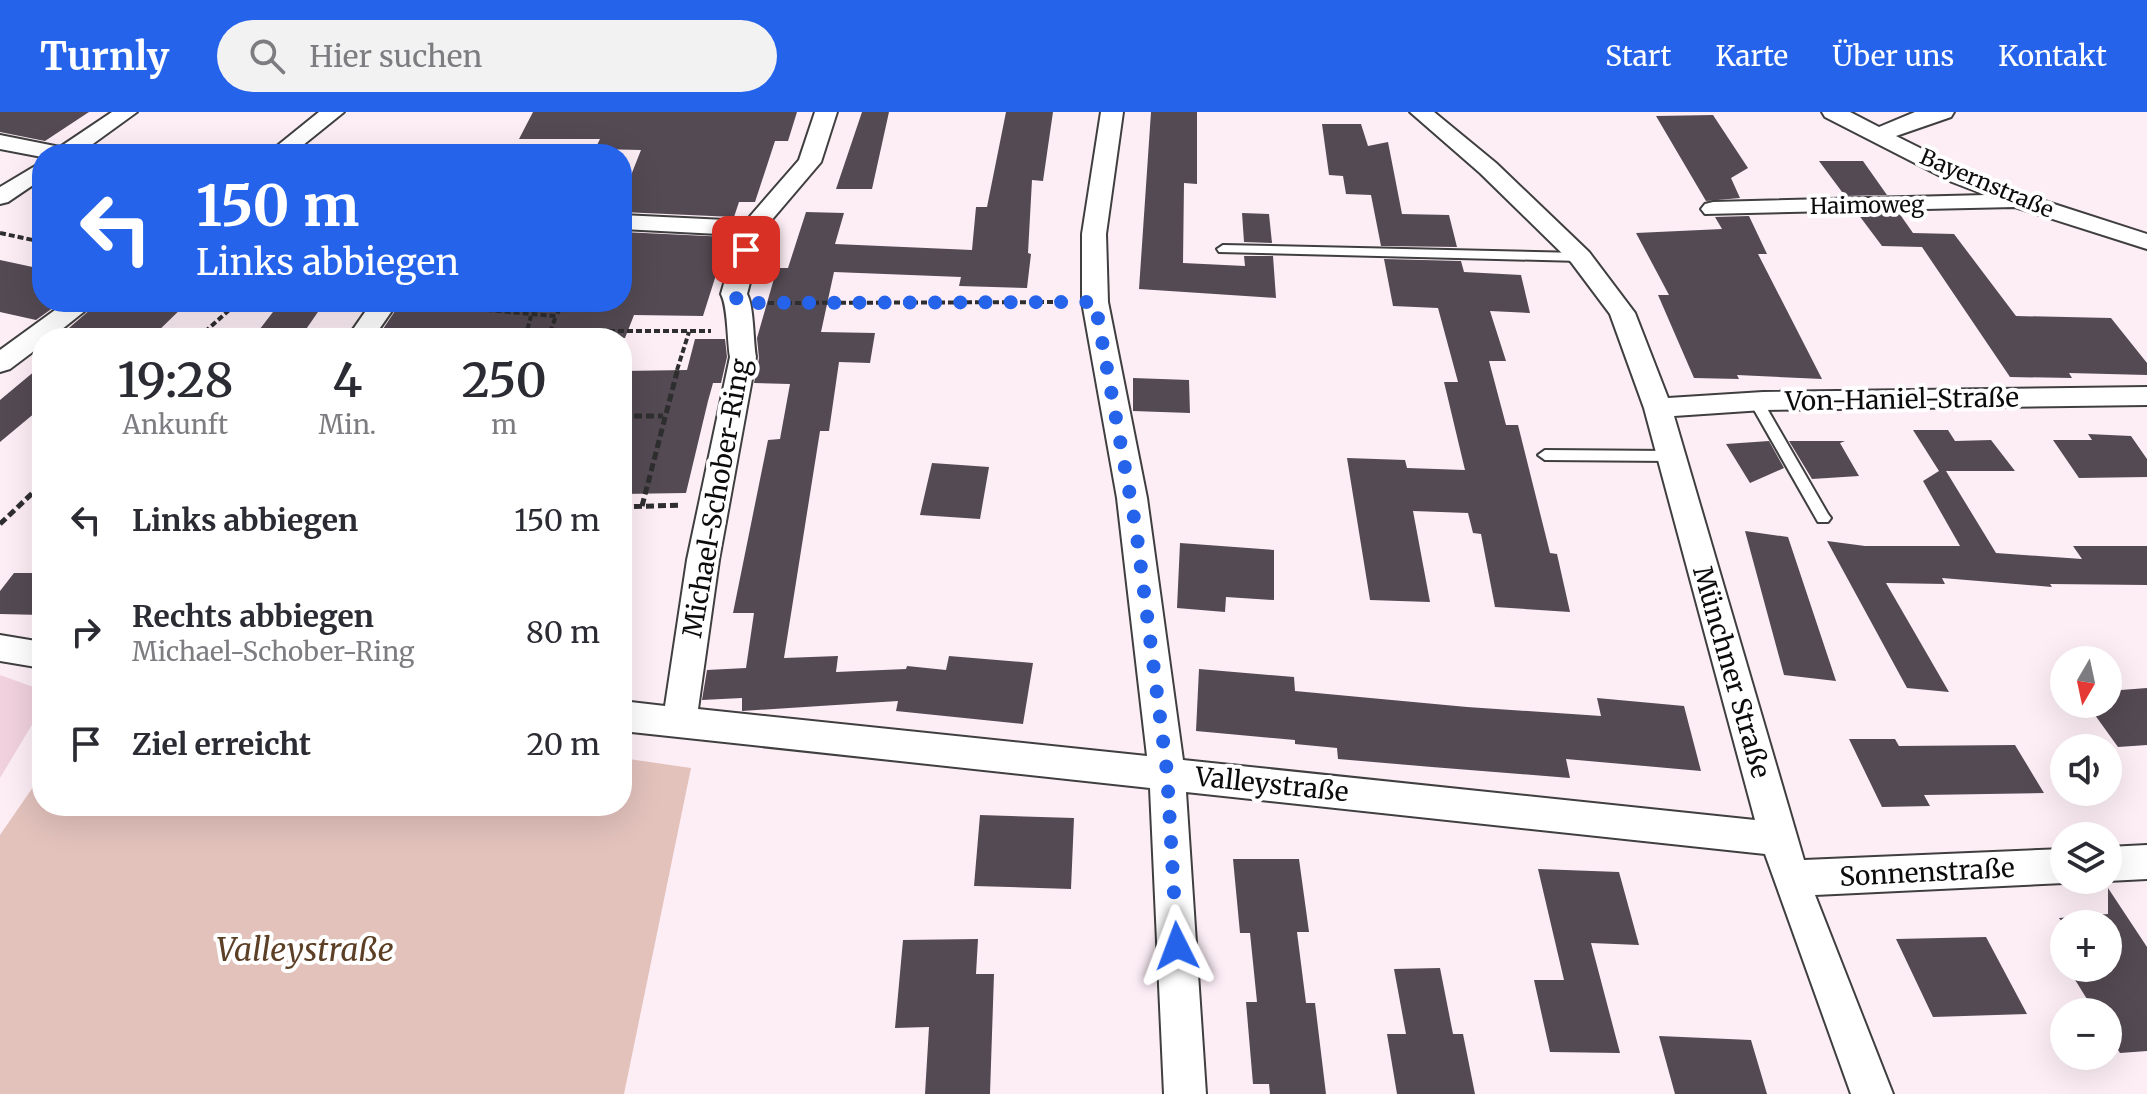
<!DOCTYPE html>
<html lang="de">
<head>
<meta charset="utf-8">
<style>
	:root { --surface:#fff; --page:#f2f2f3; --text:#2b2b33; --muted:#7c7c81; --accent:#2563eb }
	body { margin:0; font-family:Merriweather,serif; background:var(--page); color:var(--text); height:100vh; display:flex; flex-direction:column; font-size:30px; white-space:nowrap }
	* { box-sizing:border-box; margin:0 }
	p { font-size:26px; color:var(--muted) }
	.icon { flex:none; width:44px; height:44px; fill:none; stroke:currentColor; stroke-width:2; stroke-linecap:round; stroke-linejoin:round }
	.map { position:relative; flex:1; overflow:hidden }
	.details { position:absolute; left:32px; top:216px; width:600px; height:488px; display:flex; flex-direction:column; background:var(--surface); border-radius:32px; box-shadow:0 8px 32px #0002 }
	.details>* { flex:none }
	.guide { position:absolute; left:32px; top:32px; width:600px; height:168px; border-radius:32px; box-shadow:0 8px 32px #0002; background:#2563eb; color:#fff; overflow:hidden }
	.needle { width:52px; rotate:189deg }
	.controls { position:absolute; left:2050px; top:534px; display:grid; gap:16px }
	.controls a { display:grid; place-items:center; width:72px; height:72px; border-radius:50%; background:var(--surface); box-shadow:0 8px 32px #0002; font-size:40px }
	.pin { position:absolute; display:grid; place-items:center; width:68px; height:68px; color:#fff; margin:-34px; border-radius:16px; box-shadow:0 4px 12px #0006 }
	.me { position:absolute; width:88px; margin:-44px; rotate:357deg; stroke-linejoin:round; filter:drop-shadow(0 0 6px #0008) }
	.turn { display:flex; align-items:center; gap:28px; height:168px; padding:0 32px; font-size:36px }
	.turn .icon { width:104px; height:104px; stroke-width:2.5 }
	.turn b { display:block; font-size:56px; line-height:68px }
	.eta { display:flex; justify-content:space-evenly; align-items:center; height:136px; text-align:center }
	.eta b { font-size:48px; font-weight:600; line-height:56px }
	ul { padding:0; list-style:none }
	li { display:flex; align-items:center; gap:24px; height:112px; padding:0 32px }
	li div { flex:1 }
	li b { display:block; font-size:30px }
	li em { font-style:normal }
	header { display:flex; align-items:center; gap:48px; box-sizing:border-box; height:112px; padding:0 40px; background:var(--accent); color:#fff }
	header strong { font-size:38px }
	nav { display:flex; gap:44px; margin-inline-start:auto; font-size:28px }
	.search { width:560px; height:72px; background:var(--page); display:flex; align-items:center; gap:20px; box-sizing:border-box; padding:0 28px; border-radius:44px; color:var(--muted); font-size:30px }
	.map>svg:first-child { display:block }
	.farmland { fill:#f0d1dd }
	.green { fill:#e3c2bc }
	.building { fill:#544a53 }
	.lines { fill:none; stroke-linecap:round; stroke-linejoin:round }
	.lane-casing { stroke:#3f3f3f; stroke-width:4 }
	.street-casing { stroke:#3f3f3f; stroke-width:4 }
	.path-far1 { stroke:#2e2e2e; stroke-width:4; stroke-dasharray:6 3; stroke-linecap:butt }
	.path { stroke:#2e2e2e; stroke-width:5; stroke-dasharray:8 4; stroke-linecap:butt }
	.lane { fill:#fff; fill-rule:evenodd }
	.street { fill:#fff; fill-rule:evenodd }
	.route { stroke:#2563eb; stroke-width:14; stroke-dasharray:0 25.2 }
	.labels { text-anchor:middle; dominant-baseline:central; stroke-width:8; stroke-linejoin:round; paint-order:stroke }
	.far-street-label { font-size:22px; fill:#0c0c0c; stroke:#fff }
	.street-label { font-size:26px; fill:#0c0c0c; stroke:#fff }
	.near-park-label { font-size:32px; font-style:italic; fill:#5c3f25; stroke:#fff }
</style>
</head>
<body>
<header>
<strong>Turnly</strong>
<div class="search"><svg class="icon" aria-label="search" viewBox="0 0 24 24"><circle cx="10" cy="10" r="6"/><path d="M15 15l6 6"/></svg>Hier suchen</div>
<nav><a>Start</a><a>Karte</a><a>Über uns</a><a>Kontakt</a></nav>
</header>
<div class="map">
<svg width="2147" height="982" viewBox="0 0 2147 982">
	<rect width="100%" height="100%" fill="#fdeef6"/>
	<path class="farmland" d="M 0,563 L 42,578 L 42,596 L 0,666 Z"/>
	<path class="green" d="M 622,646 L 691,656 L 624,982 L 0,982 L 0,723 L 42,662 L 42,694 L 622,694 Z"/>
	<path class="building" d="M 0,0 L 89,0 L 45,29 L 0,20 Z
		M 533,0 L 797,0 L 788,29 L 775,29 L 755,90 L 739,90 L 734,105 L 622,100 L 622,86 L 641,38 L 595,37 L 600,27 L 519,27 Z
		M 862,0 L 889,0 L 872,77 L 836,77 Z
		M 1006,0 L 1053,0 L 1043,69 L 1032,68 L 1028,141 L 1031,142 L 1027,176 L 959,174 L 961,165 L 834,160 L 821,220 L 875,221 L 870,251 L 839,250 L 829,319 L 820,319 L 784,546 L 838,544 L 836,560 L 906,557 L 907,554 L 946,558 L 949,544 L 1033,551 L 1023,612 L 896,599 L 898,589 L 742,599 L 742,586 L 702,588 L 707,558 L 746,556 L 754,501 L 733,501 L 768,328 L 780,327 L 790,272 L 754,271 L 759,246 L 757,226 L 777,156 L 788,156 L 806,100 L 844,101 L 835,132 L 972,138 L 976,95 L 987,95 Z
		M 1151,0 L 1197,0 L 1197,72 L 1184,71 L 1183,151 L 1245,154 L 1244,144 L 1273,144 L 1276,186 L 1139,177 Z
		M 1713,3 L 1748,56 L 1731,66 L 1740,86 L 1706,89 L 1656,4 Z
		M 1322,12 L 1361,12 L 1368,34 L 1388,30 L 1402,102 L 1449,103 L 1457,135 L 1381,134 L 1371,83 L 1346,82 L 1343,64 L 1329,63 Z
		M 1819,49 L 1863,49 L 1887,83 L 1845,84 Z
		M 1242,101 L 1269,102 L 1272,131 L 1244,130 Z
		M 1899,101 L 1913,121 L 1954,122 L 2016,204 L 2111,206 L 2147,251 L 2147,263 L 2069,261 L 2072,266 L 2010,265 L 1922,135 L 1882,134 L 1858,102 Z
		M 1749,104 L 1767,142 L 1758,142 L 1822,267 L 1737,263 L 1739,267 L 1694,266 L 1658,183 L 1669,183 L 1636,121 L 1722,117 L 1715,105 Z
		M 622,120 L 728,125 L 703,204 L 634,203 L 625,226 L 377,226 L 401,190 L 622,190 Z
		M 1384,147 L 1461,149 L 1464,160 L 1521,163 L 1530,201 L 1490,199 L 1506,249 L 1489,249 L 1506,313 L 1518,313 L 1550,441 L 1557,442 L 1570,500 L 1495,495 L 1481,422 L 1473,421 L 1468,401 L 1413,399 L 1430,490 L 1370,488 L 1347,346 L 1405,348 L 1407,356 L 1465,358 L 1444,270 L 1458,270 L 1438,196 L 1393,194 Z
		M 0,148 L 42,157 L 42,190 L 61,190 L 36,208 L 0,200 Z
		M 99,190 L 188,190 L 151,226 L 73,226 L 82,219 L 69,216 Z
		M 276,196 L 320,197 L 300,226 L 253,226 Z
		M 695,227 L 725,227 L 727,245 L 721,271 L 713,271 L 708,289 L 686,381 L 622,382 L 622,259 L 687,258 Z
		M 42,253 L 42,295 L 0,330 L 0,288 Z
		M 1133,266 L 1189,268 L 1190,301 L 1133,299 Z
		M 1913,318 L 1948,318 L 1955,329 L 1991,328 L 2015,359 L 1946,359 L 1996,441 L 2082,447 L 2073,434 L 2147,434 L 2147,473 L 2050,472 L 2052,475 L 1942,466 L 1945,472 L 1886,471 L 1949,580 L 1907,576 L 1827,429 L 1865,434 L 1960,434 L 1923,369 L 1939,359 Z
		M 2088,322 L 2131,324 L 2147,347 L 2147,365 L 2079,366 L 2053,328 L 2092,328 Z
		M 1769,329 L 1784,356 L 1750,371 L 1726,332 Z
		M 1789,329 L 1845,329 L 1840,331 L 1859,364 L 1812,367 Z
		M 932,351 L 989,355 L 980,407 L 920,403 Z
		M 1745,419 L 1788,425 L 1836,569 L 1784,563 Z
		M 1180,431 L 1274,438 L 1274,488 L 1226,485 L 1225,500 L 1177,496 Z
		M 14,461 L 42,461 L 42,503 L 0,502 L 0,479 Z
		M 1199,557 L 1294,565 L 1295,579 L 1467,595 L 1601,604 L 1597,586 L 1684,594 L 1701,659 L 1566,647 L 1570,666 L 1432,655 L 1338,647 L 1337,636 L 1295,632 L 1295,628 L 1196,619 Z
		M 2147,576 L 2147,633 L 2118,635 L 2087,592 L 2108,592 L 2108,579 Z
		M 1849,627 L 1895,627 L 1899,634 L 2015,633 L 2044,681 L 1924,683 L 1930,694 L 1882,695 Z
		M 980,703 L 1074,706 L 1071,777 L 974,774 Z
		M 1233,747 L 1299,747 L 1309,820 L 1297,820 L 1306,891 L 1315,891 L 1326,982 L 1270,982 L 1269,972 L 1253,972 L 1246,890 L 1257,890 L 1250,821 L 1240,821 Z
		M 1538,757 L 1619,760 L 1639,833 L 1591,831 L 1620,941 L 1550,940 L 1534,868 L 1564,868 Z
		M 2108,776 L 2147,835 L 2147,939 L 2120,941 L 2108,922 L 2108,900 L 2095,900 L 2069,858 L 2108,856 L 2108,812 L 2064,813 L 2059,806 L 2108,802 Z
		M 1986,825 L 2027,902 L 1933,905 L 1896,827 Z
		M 978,827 L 976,862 L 994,862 L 990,982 L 925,982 L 929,915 L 895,916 L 903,828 Z
		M 1440,856 L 1453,922 L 1463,922 L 1475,982 L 1397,982 L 1387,922 L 1406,922 L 1394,857 Z
		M 1659,924 L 1751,928 L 1767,982 L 1675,982 Z"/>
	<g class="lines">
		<g class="lane-casing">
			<path id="lane" d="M 1223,133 L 1580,141 L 1586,145 L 1580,149 L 1219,140 L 1217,137 Z
				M 1756,284 L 1761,286 L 1828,402 L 1831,406 L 1828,410 L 1818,410 L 1749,289 Z
				M 1545,338 L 1670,339 L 1677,344 L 1670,349 L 1545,348 L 1538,343 Z"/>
		</g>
		<g class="street-casing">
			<path id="street" d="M 112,0 L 137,0 L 79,42 L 42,42 L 42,45 L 0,37 L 0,23 L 60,35 Z
				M 319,0 L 344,0 L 292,42 L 267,42 Z
				M 815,0 L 837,0 L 821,50 L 764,117 L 747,182 C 754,195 753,227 756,245 L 719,448 L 698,597 L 1147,644 L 1117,386 L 1082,190 L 1082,122 L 1101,0 L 1123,0 L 1106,122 L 1108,190 L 1147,386 L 1183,648 L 1755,708 L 1644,296 L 1610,202 L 1571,150 L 1480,61 L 1410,0 L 1434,0 L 1496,51 L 1589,140 L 1635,201 L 1668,286 L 1763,280 L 2147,275 L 2147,293 L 1763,298 L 1674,304 L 1804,748 L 2064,737 L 2064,768 L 2073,768 L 2064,771 L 1815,783 L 1893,982 L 1851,982 L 1765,742 L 1186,680 L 1206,982 L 1164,982 L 1150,676 L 622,619 L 622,589 L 665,594 L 687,448 L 730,245 C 727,227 728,195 721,182 L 738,123 L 622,117 L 622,103 L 746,109 L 799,48 Z
				M 1822,0 L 1850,0 L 1879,15 L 1915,0 L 1954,0 L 1951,5 L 1896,24 L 1968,60 L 2029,84 L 2147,122 L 2147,137 L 2015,95 L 1705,102 L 1701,97 L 1705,92 L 1713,90 L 1986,83 L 1952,70 L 1825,5 Z
				M 42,50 L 42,67 L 8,90 L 0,92 L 0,75 Z
				M 66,190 L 96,190 L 51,226 L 42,226 L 42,233 L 10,257 L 0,260 L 0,238 Z
				M 372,190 L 398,190 L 373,226 L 347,226 Z
				M 0,523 L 42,530 L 42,556 L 0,549 Z
				M 2147,733 L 2147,767 L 2108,769 L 2104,768 L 2108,768 L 2108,735 Z"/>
		</g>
		<path class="path-far1" d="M 0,121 L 42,130
			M 768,191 L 1066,190
			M 415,192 L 556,204 L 564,190
			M 528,219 L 711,219
			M 550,220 L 556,204
			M 198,226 L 238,190
			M 525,226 L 531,204
			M 677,258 L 689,220"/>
		<path class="path" d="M 622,304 L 663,304
			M 642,394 L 678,256
			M 622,395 L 682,393
			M 0,412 L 42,372"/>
		<use href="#lane" class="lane"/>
		<use href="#street" class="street"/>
	</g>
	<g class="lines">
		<path class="route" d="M 746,138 L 734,182 L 739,191 L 1095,190 L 1136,417 L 1167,660 L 1177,834"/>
	</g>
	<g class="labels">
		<g class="far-street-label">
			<text transform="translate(1987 71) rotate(23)">Bayernstraße</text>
			<text transform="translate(1867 93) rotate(-1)">Haimoweg</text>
		</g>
		<g class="street-label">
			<text transform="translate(1902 287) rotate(-1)">Von-Haniel-Straße</text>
			<text transform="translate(716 386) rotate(-80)">Michael-Schober-Ring</text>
			<text transform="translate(1732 560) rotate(74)">Münchner Straße</text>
			<text transform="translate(1272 672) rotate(6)">Valleystraße</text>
			<text transform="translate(1927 760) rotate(-3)">Sonnenstraße</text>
		</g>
		<g class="near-park-label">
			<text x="305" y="838">Valleystraße</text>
		</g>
	</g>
</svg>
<div class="controls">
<a><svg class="needle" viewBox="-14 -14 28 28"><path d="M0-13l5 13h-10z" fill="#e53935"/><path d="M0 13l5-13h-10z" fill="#7c7c81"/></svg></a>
<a><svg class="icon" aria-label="sound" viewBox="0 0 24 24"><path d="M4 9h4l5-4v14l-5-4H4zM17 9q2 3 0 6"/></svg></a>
<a><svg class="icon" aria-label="layers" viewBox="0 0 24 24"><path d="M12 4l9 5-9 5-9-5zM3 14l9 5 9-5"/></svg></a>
<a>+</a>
<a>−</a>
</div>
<div class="pin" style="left:746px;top:138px;background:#d93025"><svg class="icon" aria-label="arrive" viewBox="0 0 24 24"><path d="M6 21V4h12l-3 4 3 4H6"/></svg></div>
<svg class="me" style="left:1177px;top:834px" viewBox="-20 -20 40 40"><path d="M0-17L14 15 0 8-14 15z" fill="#2563eb" stroke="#fff" stroke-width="4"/></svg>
<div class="guide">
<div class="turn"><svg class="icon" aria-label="left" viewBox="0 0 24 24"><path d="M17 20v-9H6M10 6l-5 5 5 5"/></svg><div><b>150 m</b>Links abbiegen</div></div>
</div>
<section class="details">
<div class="eta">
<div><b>19:28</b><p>Ankunft</p></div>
<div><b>4</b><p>Min.</p></div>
<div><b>250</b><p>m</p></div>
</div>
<ul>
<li><svg class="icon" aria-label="left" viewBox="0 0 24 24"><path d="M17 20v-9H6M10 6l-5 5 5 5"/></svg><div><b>Links abbiegen</b></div><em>150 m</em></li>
<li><svg class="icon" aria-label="right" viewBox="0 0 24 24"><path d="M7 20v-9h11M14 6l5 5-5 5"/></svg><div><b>Rechts abbiegen</b><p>Michael-Schober-Ring</p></div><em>80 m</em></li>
<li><svg class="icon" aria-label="arrive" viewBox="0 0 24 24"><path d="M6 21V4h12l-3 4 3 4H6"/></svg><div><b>Ziel erreicht</b></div><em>20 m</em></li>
</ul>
</section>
</div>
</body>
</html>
